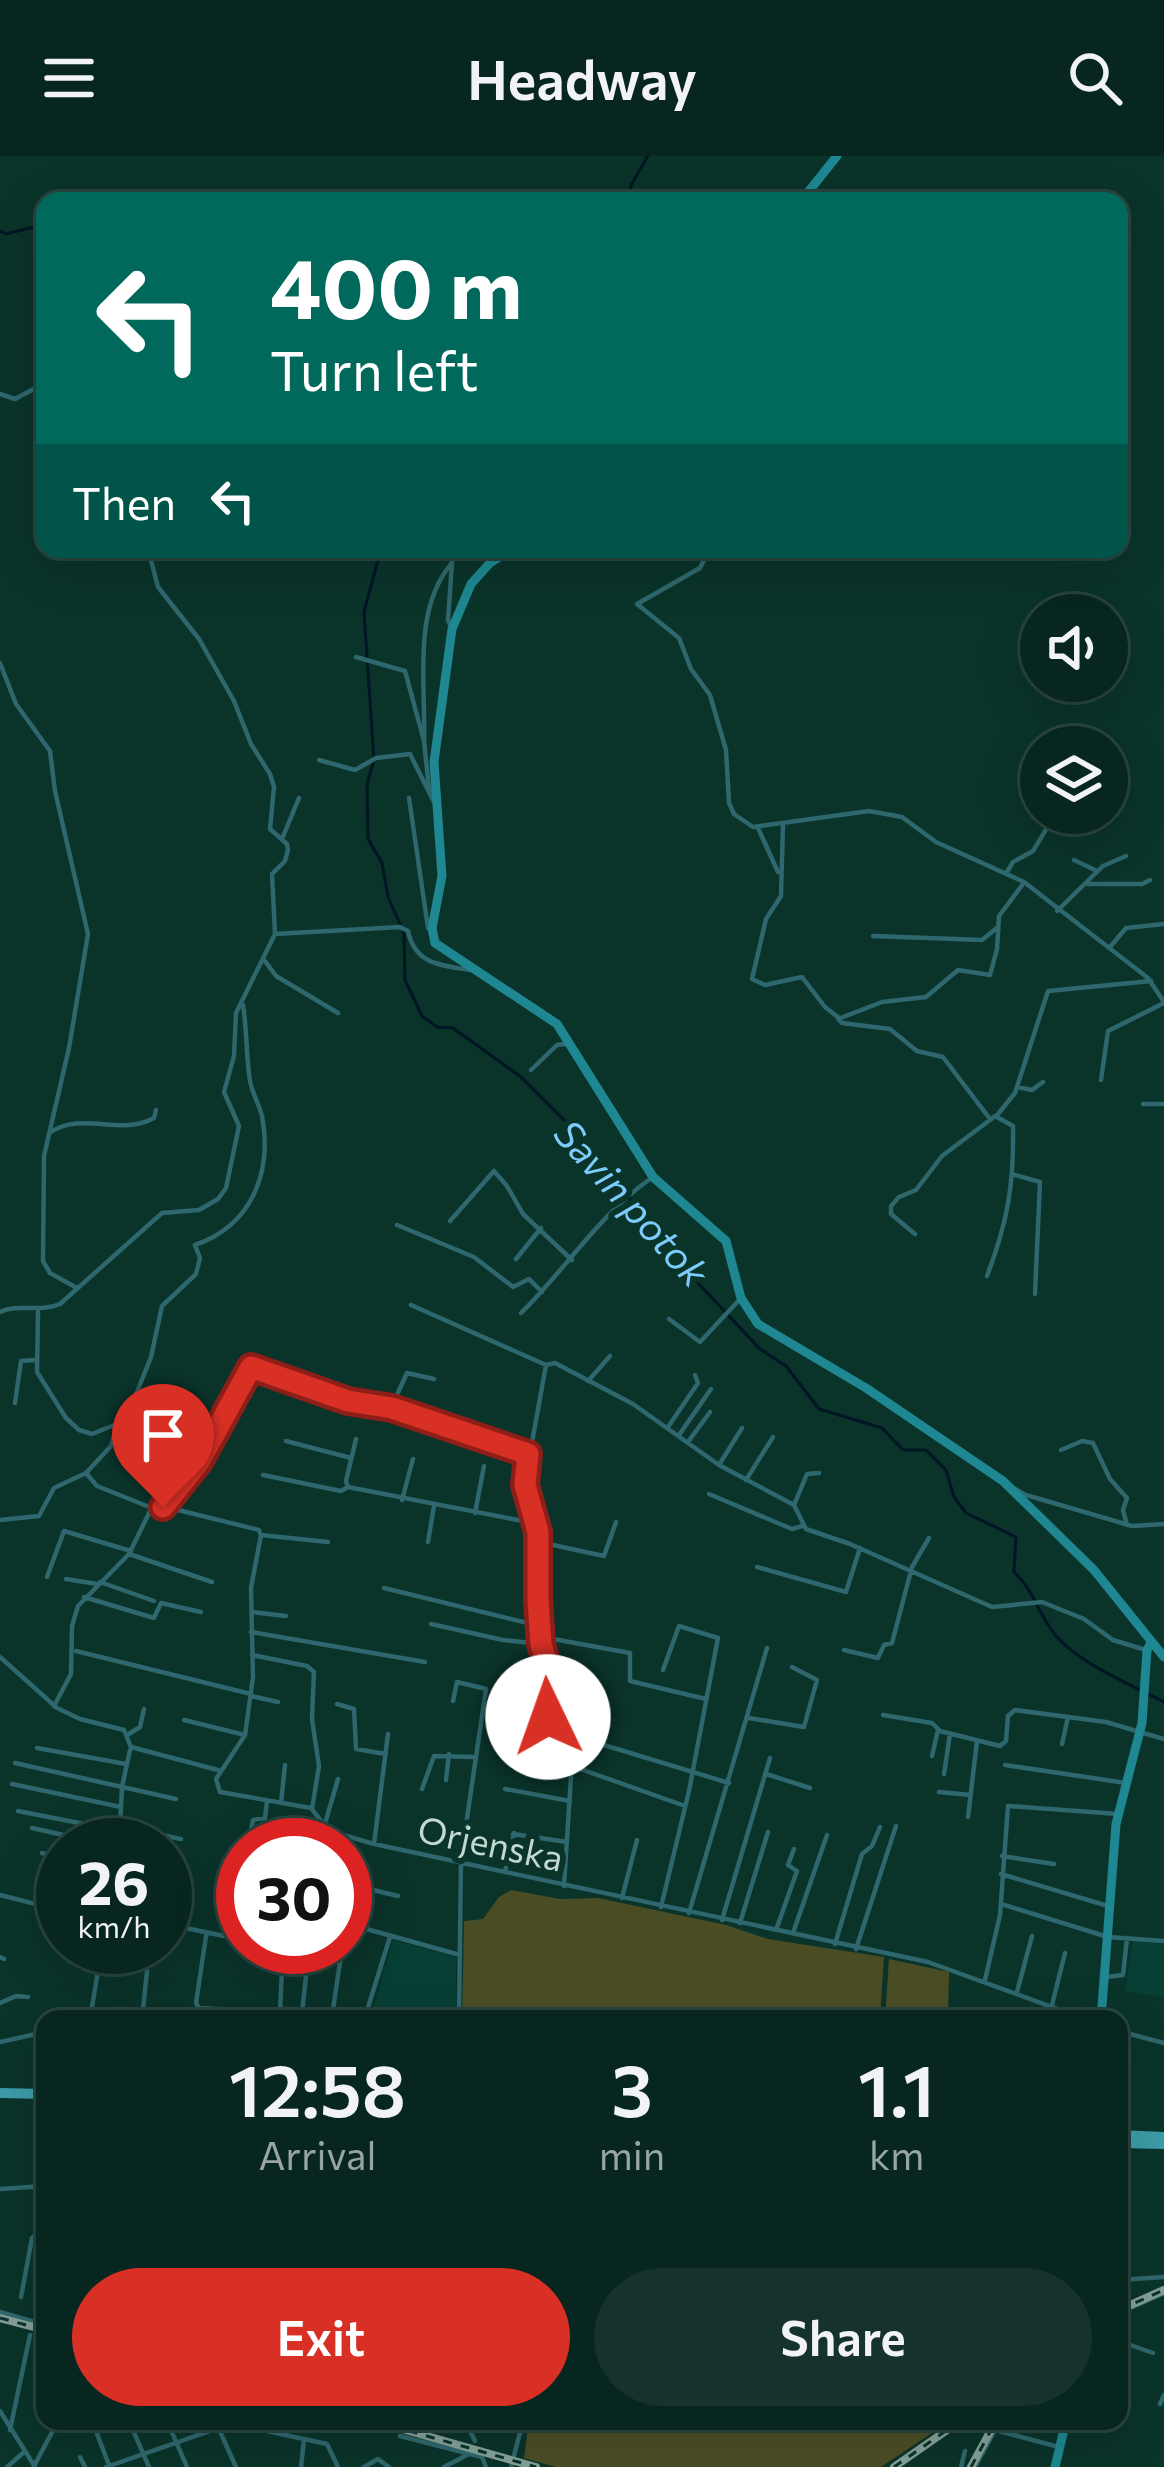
<!DOCTYPE html>
<html lang="en">
<head>
<meta charset="utf-8">
<style>
	:root { --surface:#082620; --page:#16322d; --text:#f1f3f6; --muted:#98a5a5; --line:#29433e; --accent:#d93025 }
	body { margin:0; font-family:Commissioner,sans-serif; background:var(--page); color:var(--text); height:100vh; display:flex; flex-direction:column; font-size:45px; white-space:nowrap }
	* { box-sizing:border-box; margin:0 }
	p { font-size:39px; color:var(--muted) }
	.icon { flex:none; width:66px; height:66px; fill:none; stroke:currentColor; stroke-width:2; stroke-linecap:round; stroke-linejoin:round }
	.map { position:relative; flex:1; overflow:hidden }
	.details { position:absolute; left:36px; top:1854px; width:1092px; height:420px; display:flex; flex-direction:column; background:var(--surface); border-radius:24px; box-shadow:0 12px 48px #0002,0 0 0 3px var(--line) }
	.details>* { flex:none }
	.hud { position:absolute; left:36px; top:36px; width:1092px; height:366px; border-radius:24px; box-shadow:0 12px 48px #0002,0 0 0 3px var(--line); background:#00695c; color:#fff; overflow:hidden }
	.fabs { position:absolute; left:1020px; top:438px; display:grid; gap:24px }
	.fabs a { display:grid; place-items:center; width:108px; height:108px; border-radius:50%; background:var(--surface); box-shadow:0 12px 48px #0002,0 0 0 3px var(--line); font-size:60px }
	.speed { position:absolute; left:36px; top:1662px; display:flex; gap:24px; font-size:60px; font-weight:700; text-align:center }
	.speed>* { display:grid; place-content:center; width:156px; height:156px; border-radius:50%; background:var(--surface); box-shadow:0 12px 48px #0002,0 0 0 3px var(--line); line-height:1 }
	.speed small { font-size:30px; font-weight:400 }
	.speed .limit { border:18px solid #d22; background:#fff; color:#111 }
	.pin { position:absolute; display:grid; place-items:center; width:102px; height:102px; color:#fff; margin:-123px -51px; border-radius:50% 50% 50% 0; rotate:-45deg; box-shadow:0 0 12px #0007 }
	.pin .icon { rotate:45deg }
	.me { position:absolute; width:132px; margin:-66px; rotate:357deg; stroke-linejoin:round; filter:drop-shadow(0 0 9px #0008) }
	.turn { display:flex; align-items:center; gap:42px; height:252px; padding:0 36px; font-size:54px }
	.turn .icon { width:156px; height:156px; stroke-width:2.5 }
	.turn b { display:block; font-size:84px; line-height:102px }
	.then { display:flex; align-items:center; height:114px; padding:0 36px; background:#0003; gap:24px; font-size:45px }
	.eta { display:flex; justify-content:space-evenly; align-items:center; height:204px; text-align:center }
	.eta b { font-size:72px; font-weight:600; line-height:84px }
	.primary-button { display:flex; gap:24px; margin-top:auto; padding:24px 36px }
	.primary-button a { flex:1; height:138px; border-radius:72px; background:var(--accent); color:#fff; font-size:48px; font-weight:600; line-height:138px; text-align:center }
	.primary-button a+a { background:var(--page); color:var(--text) }
	header { display:flex; justify-content:space-between; align-items:center; height:156px; padding:0 36px; background:var(--surface); font-size:54px; font-weight:600 }
	.map>svg:first-child { display:block }
	.built { fill:#083f34 }
	.green { fill:#4a4d24 }
	.lines { fill:none; stroke-linecap:round; stroke-linejoin:round }
	.stream { stroke:#001624; stroke-width:3 }
	.street { stroke:#2e676d; stroke-width:4.5 }
	.secondary { stroke:#1e8791; stroke-width:9 }
	.primary { stroke:#3b9ca7; stroke-width:10 }
	.rail-casing { stroke:#839f97; stroke-width:8 }
	.rail { stroke:#0a332a; stroke-width:3; stroke-dasharray:9; stroke-linecap:butt }
	.route-casing { stroke:#8d1f18; stroke-width:30 }
	.route { stroke:#d93025; stroke-width:21 }
	.labels { text-anchor:middle; dominant-baseline:central; stroke-width:12; stroke-linejoin:round; paint-order:stroke }
	.street-label { font-size:36px; fill:#c3d8d1; stroke:#0a332a }
	.water-label { font-size:39px; font-style:italic; fill:#7bccfa; stroke:#0a332a }
</style>
</head>
<body>
<header><svg class="icon" aria-label="menu" viewBox="0 0 24 24"><path d="M4 6h16M4 12h16M4 18h16"/></svg>Headway<svg class="icon" aria-label="search" viewBox="0 0 24 24"><circle cx="10" cy="10" r="6"/><path d="M15 15l6 6"/></svg></header>
<div class="map">
<svg width="1164" height="2311" viewBox="0 0 1164 2311">
	<rect width="100%" height="100%" fill="#0a332a"/>
	<path class="built" d="M 393,1784 L 456,1802 L 456,1858 L 440,1857 L 439,1863 L 432,1863 L 372,1858 Z
		M 1133,1784 L 1164,1788 L 1164,1841 L 1125,1835 Z"/>
	<path class="green" d="M 511,1734 L 560,1743 L 598,1742 L 726,1769 L 768,1783 L 884,1801 L 880,1863 L 462,1863 L 464,1765 L 483,1763 L 499,1741 Z
		M 889,1803 L 949,1816 L 948,1863 L 885,1863 Z
		M 529,2265 L 950,2265 L 881,2311 L 556,2311 L 524,2302 Z"/>
	<g class="lines">
		<path class="stream" d="M 144,45 L 153,45
			M 628,45 L 631,29 L 648,0
			M 0,75 L 6,78 L 45,68
			M 381,393 L 364,456 L 374,604 L 367,628 L 368,683 L 382,707 L 388,741 L 404,777 L 405,824 L 422,860 L 437,871 L 453,872 L 521,921 L 579,979 L 697,1126 L 760,1193 L 786,1210 L 819,1253 L 882,1272 L 903,1294 L 926,1294 L 946,1314 L 954,1341 L 966,1357 L 1016,1381 L 1014,1416 C 1034,1434 1039,1460 1056,1480 C 1082,1509 1130,1528 1164,1546"/>
		<path class="street" d="M 0,238 L 15,243 L 45,227
			M 702,393 L 704,404 L 700,412 L 637,448 L 679,482 L 691,513 L 710,539 L 726,594 L 729,647 L 734,658 L 753,671 L 869,655 L 902,661 L 936,686 L 1024,726 L 1148,822 L 1164,846
			M 452,473 L 448,464 L 453,393
			M 356,501 L 405,515 L 424,585 L 429,632 L 435,641
			M 0,507 L 16,548 L 50,595 L 55,635 L 88,778 L 69,892 L 44,1000 L 43,1105 L 50,1117 L 77,1132
			M 424,585 C 426,528 412,455 451,408
			M 319,604 L 355,614 L 376,602 L 410,598 L 435,648
			M 409,642 L 428,772
			M 783,669 L 781,740 L 766,763 L 752,823 L 765,829 L 802,821 L 825,851 L 839,862
			M 758,672 L 778,716
			M 282,683 L 299,642
			M 1074,704 L 1097,715
			M 1007,716 L 1013,706 L 1033,695 L 1056,657
			M 1088,728 L 1142,728 L 1150,724
			M 1057,755 L 1103,710 L 1126,700
			M 275,778 L 400,771 L 408,775 C 415,808 439,809 470,814
			M 873,780 L 982,784 L 998,771
			M 1110,791 L 1126,772 L 1164,768
			M 265,805 L 276,820 L 338,857
			M 531,914 L 557,889 L 565,888
			M 1101,924 L 1108,875 L 1164,847
			M 1018,931 L 1032,934 L 1043,926
			M 1143,948 L 1164,948
			M 990,963 L 943,901 L 917,895 L 890,873 L 842,867 L 838,863 L 882,846 L 926,841 L 958,814 L 990,819 L 997,793 L 999,760 L 1023,728
			M 49,977 C 83,954 120,981 154,962 L 156,954
			M 1015,1019 L 1040,1026 L 1035,1138
			M 450,1065 L 494,1015 L 507,1030 L 523,1058 L 572,1104
			M 397,1069 L 474,1101 L 513,1131 L 529,1123 L 542,1136
			M 915,1078 L 891,1058 L 891,1050 L 899,1041 L 916,1034 L 942,1000 L 998,958 L 1015,937 L 1048,835 L 1151,825
			M 516,1103 L 541,1072
			M 987,1120 C 1008,1065 1014,1028 1013,970 L 995,960
			M 411,1149 L 546,1209 L 555,1207 L 633,1248 L 719,1309 L 794,1349 L 806,1373 L 850,1388 L 992,1451 L 1042,1446 L 1084,1463 L 1113,1484 L 1146,1494
			M 0,1156 C 18,1147 39,1157 60,1148 L 162,1057 L 199,1054 L 218,1043 L 226,1032 L 239,970 L 224,936 L 234,900 L 236,857 L 275,778 L 272,718 L 285,705 L 288,694 L 287,688 L 270,673 L 274,631 L 270,618 L 251,588 L 234,545 L 199,483 L 158,431 L 148,393
			M 38,1156 L 37,1216 L 66,1262 L 79,1274 L 92,1278 L 117,1268
			M 521,1157 C 565,1114 600,1058 650,1023
			M 669,1163 L 700,1186 L 741,1142
			M 546,1209 L 525,1325 L 538,1368 L 538,1444 L 541,1488 L 549,1516 L 548,1561 L 569,1577 L 573,1589 L 564,1730
			M 588,1225 L 610,1200
			M 15,1247 L 21,1205 L 35,1204
			M 391,1252 L 407,1217 L 434,1223
			M 668,1271 L 698,1227 L 695,1219
			M 679,1279 L 711,1233
			M 356,1283 L 346,1325 L 348,1331 L 538,1368
			M 286,1285 L 351,1302
			M 688,1286 L 710,1256
			M 1061,1294 L 1082,1285 L 1093,1287 L 1110,1323 L 1127,1342 L 1123,1354 L 1127,1369
			M 719,1309 L 742,1272
			M 263,1319 L 341,1335 L 348,1331
			M 746,1324 L 773,1281
			M 1010,1330 L 1026,1339 L 1132,1370 L 1164,1368
			M 709,1338 L 792,1373 L 802,1370
			M 402,1344 L 413,1303
			M 794,1349 L 807,1318 L 819,1317
			M 166,1351 L 259,1374 L 261,1379
			M 152,1352 L 97,1330 L 86,1317 L 111,1290 L 118,1265 L 137,1236 L 151,1201 L 162,1150 L 196,1118 L 200,1102 L 195,1089 C 250,1070 273,1019 262,960 C 259,948 252,937 250,925 C 246,900 247,874 243,849
			M 475,1357 L 484,1310
			M 0,1364 L 39,1360 L 54,1332 L 86,1317
			M 328,1386 L 261,1379 L 251,1432 L 253,1521 L 245,1579 L 216,1623 L 220,1636 L 311,1652 L 329,1675 L 374,1688 L 928,1806 L 1085,1863
			M 428,1386 L 434,1350
			M 539,1386 L 604,1400 L 616,1366
			M 129,1398 L 212,1426
			M 757,1411 L 846,1436 L 860,1392
			M 47,1421 L 64,1375 L 131,1395
			M 66,1423 L 97,1428
			M 100,1426 L 154,1445
			M 384,1432 L 540,1470
			M 84,1441 L 154,1462 L 161,1447 L 201,1456
			M 252,1456 L 286,1460
			M 431,1468 L 503,1484 L 541,1488
			M 251,1476 L 425,1506
			M 542,1481 L 630,1497 L 630,1525 L 706,1543
			M 844,1494 L 878,1502 L 884,1489 L 892,1487 L 912,1411 L 929,1382
			M 76,1495 L 251,1538
			M 252,1499 L 307,1510 L 314,1516 L 312,1563 L 319,1610 L 312,1653
			M 0,1501 L 57,1552 L 80,1563 L 124,1574 L 131,1591
			M 549,1516 L 585,1521
			M 506,1534 L 548,1539
			M 251,1540 L 278,1546
			M 453,1545 L 457,1526 L 486,1533 L 461,1703 L 459,1863
			M 337,1548 L 354,1553 L 356,1593 L 386,1598
			M 54,1550 L 71,1518 L 72,1470 L 78,1450 L 129,1398 L 151,1353 C 186,1347 232,1244 251,1211 L 348,1245 L 391,1252 L 528,1298
			M 883,1559 L 932,1567 L 940,1575 L 1000,1590 L 1006,1585 L 1008,1560 L 1015,1554 L 1106,1566 L 1164,1583
			M 749,1562 L 804,1571 L 817,1524 L 792,1511
			M 184,1564 L 245,1579
			M 129,1578 L 140,1571 L 144,1553
			M 571,1579 L 729,1627
			M 505,1585 L 572,1598
			M 1062,1588 L 1068,1561
			M 131,1591 L 218,1614
			M 37,1592 L 126,1608
			M 932,1600 L 938,1574
			M 15,1607 L 176,1643
			M 1005,1609 L 1126,1627
			M 572,1610 L 685,1650
			M 766,1618 L 810,1632
			M 944,1618 L 950,1578
			M 446,1624 L 449,1598
			M 12,1628 L 121,1651
			M 422,1633 L 434,1600 L 475,1601
			M 505,1633 L 570,1645
			M 939,1636 L 971,1639
			M 281,1647 L 285,1609
			M 18,1655 L 120,1675
			M 968,1661 L 977,1585
			M 120,1671 L 181,1683
			M 324,1671 L 338,1623
			M 32,1672 L 108,1689
			M 513,1678 L 567,1686
			M 374,1688 L 388,1578
			M 119,1689 L 122,1631 L 130,1594
			M 248,1689 L 253,1664 L 265,1662 L 267,1645
			M 302,1689 L 306,1674 L 325,1675
			M 42,1697 L 63,1703
			M 1002,1700 L 1054,1708
			M 505,1716 L 514,1677
			M 227,1717 L 240,1718 L 243,1713
			M 1001,1718 L 1108,1750
			M 345,1727 L 398,1740
			M 0,1739 L 63,1755
			M 622,1742 L 637,1684
			M 1001,1748 L 1108,1781 L 1164,1785
			M 661,1751 L 689,1635 L 718,1482 L 679,1470 L 663,1514
			M 689,1757 L 767,1492
			M 722,1764 L 770,1602
			M 345,1767 L 460,1799
			M 740,1767 L 768,1676
			M 165,1768 C 194,1773 214,1779 243,1783
			M 776,1774 L 797,1715 L 788,1709 L 794,1693
			M 793,1777 L 827,1679
			M 206,1780 L 196,1847 L 199,1852 L 386,1863
			M 835,1788 L 862,1698 L 872,1690 L 880,1671
			M 856,1793 L 896,1670
			M 0,1801 L 4,1803
			M 312,1804 L 313,1791
			M 1106,1821 L 1123,1819 L 1127,1782
			M 985,1824 L 1000,1759 L 1008,1650 L 1118,1658
			M 1017,1836 L 1032,1780
			M 0,1847 L 16,1840 L 28,1841
			M 1052,1849 L 1065,1797
			M 280,1856 L 283,1791
			M 302,1857 L 306,1820
			M 332,1860 L 342,1793
			M 365,1861 L 390,1781
			M 90,1863 L 102,1791
			M 142,1863 L 147,1815
			M 1119,1875 L 1164,1887
			M 0,1886 L 45,1876
			M 0,2033 L 45,2030
			M 1119,2124 L 1164,2121
			M 21,2141 L 32,2082 L 45,2069
			M 0,2156 L 45,2169
			M 1119,2157 L 1164,2137
			M 1119,2185 L 1153,2197
			M 1160,2248 L 1164,2239
			M 0,2255 L 35,2311
			M 129,2265 L 149,2311
			M 167,2265 L 187,2311
			M 465,2265 L 475,2285
			M 94,2270 L 109,2309
			M 218,2271 L 236,2311
			M 10,2274 L 30,2179
			M 995,2274 L 1059,2291
			M 400,2280 L 482,2301 L 486,2311
			M 80,2301 L 85,2311
			M 34,2310 L 58,2265
			M 7,2311 L 23,2297
			M 106,2311 L 221,2271 L 248,2271 L 327,2288 L 338,2311
			M 301,2311 L 304,2283
			M 364,2311 L 378,2303 L 389,2311
			M 444,2311 L 469,2298
			M 511,2311 L 523,2265
			M 961,2311 L 965,2295
			M 975,2311 L 1000,2265"/>
		<path class="secondary" d="M 801,45 L 837,0
			M 512,393 L 490,407 L 471,428 L 452,473 L 434,606 L 442,720 L 432,772 L 435,787 L 557,868 L 653,1021 L 726,1085 L 741,1142 L 758,1168 L 866,1232 L 1003,1325 L 1094,1414 L 1164,1501
			M 1101,1863 L 1116,1668 L 1142,1567 L 1147,1494 L 1151,1487
			M 1055,2311 L 1066,2265"/>
		<path class="primary" d="M 0,1937 L 45,1938
			M 1119,1979 L 1164,1981
			M 1119,1987 L 1164,1988"/>
		<g class="rail-casing">
			<path id="rail" d="M 1119,2154 L 1164,2134
				M 0,2162 L 45,2174
				M 374,2265 L 536,2311
				M 894,2311 L 960,2265
				M 971,2311 L 996,2265"/>
		</g>
		<use href="#rail" class="rail"/>
	</g>
	<g class="lines">
		<g class="route-casing">
			<path id="route" d="M 163,1351 L 199,1306 L 251,1211 L 348,1245 L 392,1252 L 528,1298 L 525,1329 L 538,1376 L 538,1444 L 541,1488 L 549,1516 L 548,1561"/>
		</g>
		<use href="#route" class="route"/>
	</g>
	<g class="labels">
		<g class="street-label">
			<text transform="translate(491 1686) rotate(12)">Orjenska</text>
		</g>
		<g class="water-label">
			<text transform="translate(633 1046) rotate(48)">Savin potok</text>
		</g>
	</g>
</svg>
<div class="fabs">
<a><svg class="icon" aria-label="sound" viewBox="0 0 24 24"><path d="M4 9h4l5-4v14l-5-4H4zM17 9q2 3 0 6"/></svg></a>
<a><svg class="icon" aria-label="layers" viewBox="0 0 24 24"><path d="M12 4l9 5-9 5-9-5zM3 14l9 5 9-5"/></svg></a>
</div>
<div class="speed"><div>26<small>km/h</small></div><div class="limit">30</div></div>
<div class="pin" style="left:163px;top:1351px;background:#d93025"><svg class="icon" aria-label="arrive" viewBox="0 0 24 24"><path d="M6 21V4h12l-3 4 3 4H6"/></svg></div>
<svg class="me" style="left:548px;top:1561px" viewBox="-20 -20 40 40"><circle r="19" fill="#fff"/><path d="M0-13L10 11 0 6-10 11z" fill="#d93025"/></svg>
<div class="hud">
<div class="turn"><svg class="icon" aria-label="left" viewBox="0 0 24 24"><path d="M17 20v-9H6M10 6l-5 5 5 5"/></svg><div><b>400 m</b>Turn left</div></div>
<div class="then">Then<svg class="icon" aria-label="left" viewBox="0 0 24 24"><path d="M17 20v-9H6M10 6l-5 5 5 5"/></svg></div>
</div>
<section class="details">
<div class="eta">
<div><b>12:58</b><p>Arrival</p></div>
<div><b>3</b><p>min</p></div>
<div><b>1.1</b><p>km</p></div>
</div>
<div class="primary-button"><a>Exit</a><a>Share</a></div>
</section>
</div>
</body>
</html>
